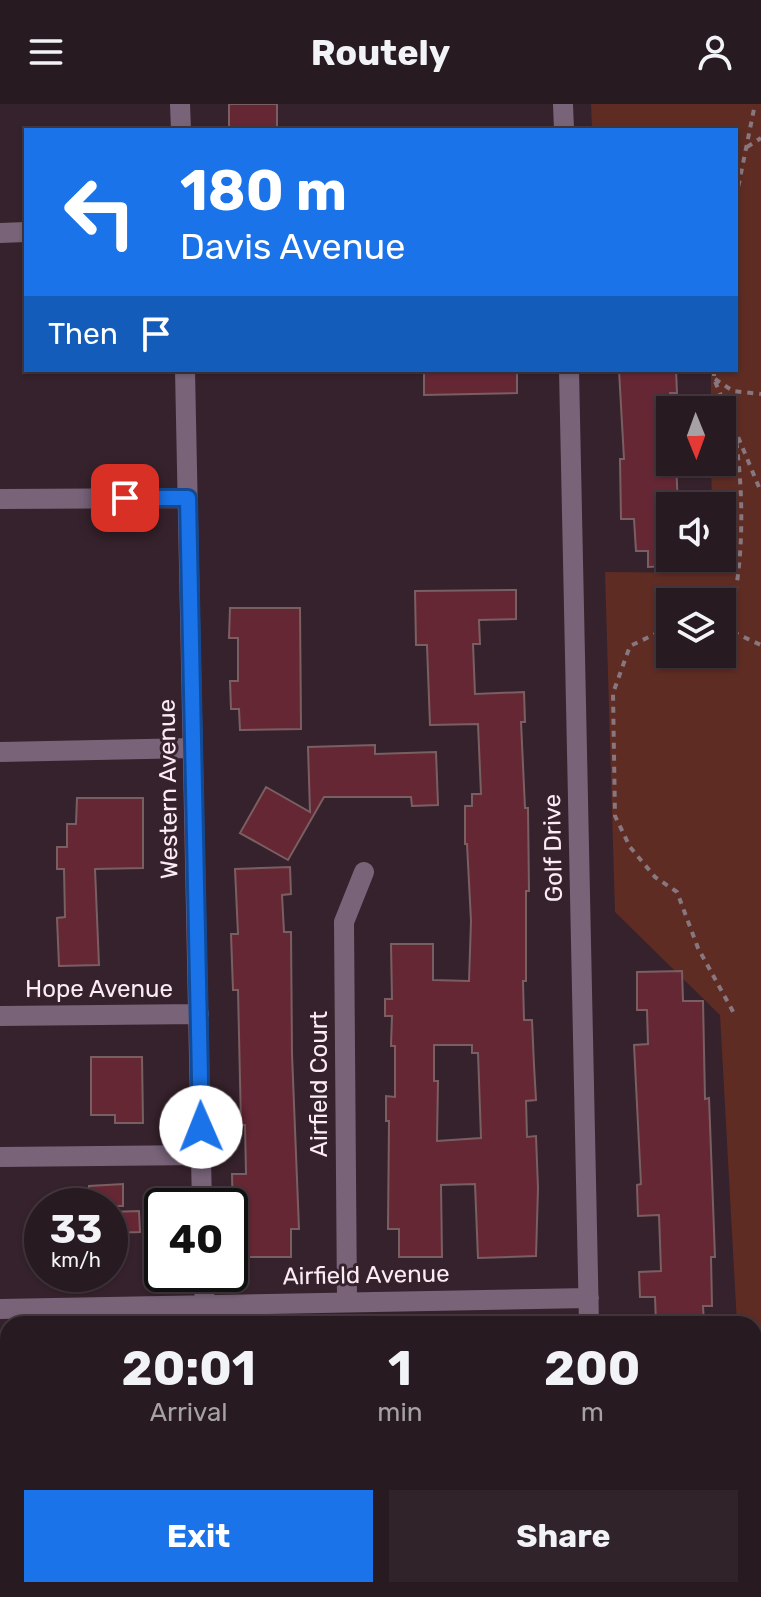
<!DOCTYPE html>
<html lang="en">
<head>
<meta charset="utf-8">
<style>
	:root { --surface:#281a21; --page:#30232a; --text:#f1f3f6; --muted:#a5a1a5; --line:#44383f; --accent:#1a73e8 }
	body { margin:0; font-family:Rubik,sans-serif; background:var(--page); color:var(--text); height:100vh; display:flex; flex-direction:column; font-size:30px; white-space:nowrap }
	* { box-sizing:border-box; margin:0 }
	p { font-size:26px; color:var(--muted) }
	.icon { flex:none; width:44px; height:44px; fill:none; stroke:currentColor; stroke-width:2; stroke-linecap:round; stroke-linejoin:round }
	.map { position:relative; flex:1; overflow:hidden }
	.panel { position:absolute; left:0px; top:1212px; width:762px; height:282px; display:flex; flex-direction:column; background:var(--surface); border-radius:24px 24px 0 0; box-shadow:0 2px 6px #0004,0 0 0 2px var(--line) }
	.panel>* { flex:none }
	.top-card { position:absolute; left:24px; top:24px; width:714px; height:244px; border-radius:0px; box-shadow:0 2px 6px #0004,0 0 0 2px var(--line); background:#1a73e8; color:#fff; overflow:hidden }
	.needle { width:52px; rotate:179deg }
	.tools { position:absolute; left:656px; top:292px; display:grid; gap:16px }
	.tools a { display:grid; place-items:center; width:80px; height:80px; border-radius:0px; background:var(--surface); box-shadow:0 2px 6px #0004,0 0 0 2px var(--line); font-size:40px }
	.speed { position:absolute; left:24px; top:1084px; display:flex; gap:16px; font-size:40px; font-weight:700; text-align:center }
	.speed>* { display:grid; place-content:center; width:104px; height:104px; border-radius:50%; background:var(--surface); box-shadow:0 2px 6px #0004,0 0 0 2px var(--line); line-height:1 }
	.speed small { font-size:20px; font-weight:400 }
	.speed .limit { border:4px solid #111; border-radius:12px; background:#fff; color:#111 }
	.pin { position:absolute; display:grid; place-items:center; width:68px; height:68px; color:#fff; margin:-34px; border-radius:16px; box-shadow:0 4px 12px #0006 }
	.me { position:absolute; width:88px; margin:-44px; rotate:359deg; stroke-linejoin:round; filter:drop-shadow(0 0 6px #0008) }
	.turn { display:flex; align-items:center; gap:28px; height:168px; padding:0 24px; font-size:36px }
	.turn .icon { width:104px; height:104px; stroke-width:2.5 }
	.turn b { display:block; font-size:56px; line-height:68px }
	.then { display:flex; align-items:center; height:76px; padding:0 24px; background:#0003; gap:16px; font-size:30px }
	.eta { display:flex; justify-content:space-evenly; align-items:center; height:136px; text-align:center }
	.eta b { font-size:48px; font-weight:700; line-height:56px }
	.button { display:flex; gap:16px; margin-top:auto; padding:16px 24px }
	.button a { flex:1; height:92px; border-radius:0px; background:var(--accent); color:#fff; font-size:32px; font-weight:700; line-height:92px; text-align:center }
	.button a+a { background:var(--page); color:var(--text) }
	header { display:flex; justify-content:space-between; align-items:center; height:104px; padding:0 24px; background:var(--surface); font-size:36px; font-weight:700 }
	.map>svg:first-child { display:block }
	.green { fill:#5e2c23; fill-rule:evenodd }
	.building { fill:#662735; stroke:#7a5f62; stroke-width:2; fill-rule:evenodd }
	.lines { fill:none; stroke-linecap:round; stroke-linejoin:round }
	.path { stroke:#88777f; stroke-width:4; stroke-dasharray:6 6; stroke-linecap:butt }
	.minor { stroke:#786379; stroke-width:20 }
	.route-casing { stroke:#114b97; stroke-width:20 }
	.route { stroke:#1a73e8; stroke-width:14 }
	.labels { text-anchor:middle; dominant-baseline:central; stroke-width:6; stroke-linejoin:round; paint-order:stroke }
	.street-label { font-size:24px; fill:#faecf2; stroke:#36222c }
</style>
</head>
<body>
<header><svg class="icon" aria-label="menu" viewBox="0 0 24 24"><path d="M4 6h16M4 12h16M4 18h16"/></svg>Routely<svg class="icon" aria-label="person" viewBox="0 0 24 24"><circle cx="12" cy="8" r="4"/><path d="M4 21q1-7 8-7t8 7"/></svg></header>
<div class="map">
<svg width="761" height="1493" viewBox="0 0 761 1493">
	<rect width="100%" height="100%" fill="#36222c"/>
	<path class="green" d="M 591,0 L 761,0 L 761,1344 L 754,1338 L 754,1220 L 737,1220 L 720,911 L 615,808 L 605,468 L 712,469 L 712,454 L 722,454 L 722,402 L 712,402 L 711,358 L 722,358 L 722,306 L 711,306 L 711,266 L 736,266 L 736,26 L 592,26 ZM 670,498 L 722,498 L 722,550 L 670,550 Z"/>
	<path class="building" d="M 229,0 L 277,0 L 277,26 L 229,26 Z
		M 424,266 L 517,266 L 517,289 L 424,291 Z
		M 619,266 L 676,266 L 677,289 L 670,289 L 670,358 L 676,358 L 678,402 L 670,402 L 670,462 L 648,463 L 648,447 L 636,447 L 634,415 L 621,415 L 620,355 L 624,355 Z
		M 516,486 L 516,515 L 479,516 L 480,540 L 473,540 L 475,590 L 524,588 L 525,618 L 521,618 L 525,704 L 528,704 L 529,787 L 526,787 L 526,877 L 523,877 L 524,916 L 532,916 L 534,961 L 536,996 L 526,997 L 527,1033 L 536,1032 L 538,1084 L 536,1152 L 478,1154 L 475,1080 L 441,1081 L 442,1153 L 399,1153 L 399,1125 L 388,1125 L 389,1017 L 386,1017 L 386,992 L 395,993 L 395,942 L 391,942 L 392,912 L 385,912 L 385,895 L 392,895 L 391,840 L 433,840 L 433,876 L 469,877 L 471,817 L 467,740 L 465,740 L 465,702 L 472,702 L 472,690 L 481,690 L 478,620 L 430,621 L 427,541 L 416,541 L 415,487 ZM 434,941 L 472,941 L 472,949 L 478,949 L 481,1034 L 437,1037 L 438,977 L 434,977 Z
		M 230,504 L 300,504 L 301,625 L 240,626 L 239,605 L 231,605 L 230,577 L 238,577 L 238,534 L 229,534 Z
		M 375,641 L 375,650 L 436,648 L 438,701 L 412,702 L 411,693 L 324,693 L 288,756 L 240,729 L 266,683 L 310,708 L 308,643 Z
		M 77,694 L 143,694 L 143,764 L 95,765 L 99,861 L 59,862 L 57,814 L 65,813 L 64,765 L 57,765 L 57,743 L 67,743 L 67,720 L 76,720 Z
		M 290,763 L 291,790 L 282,791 L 284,828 L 291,828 L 292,950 L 299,1125 L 291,1125 L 291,1153 L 244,1153 L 245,1115 L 233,1115 L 232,1070 L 246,1070 L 245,1021 L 241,1021 L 238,886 L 233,886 L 231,830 L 238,830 L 235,765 Z
		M 682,867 L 683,897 L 703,897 L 705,995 L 709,994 L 715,1153 L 711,1153 L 712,1202 L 703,1202 L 704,1220 L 656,1220 L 655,1193 L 640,1193 L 639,1168 L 661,1167 L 659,1111 L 638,1112 L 637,1081 L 641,1080 L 634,941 L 648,940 L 647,906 L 637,906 L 637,868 Z
		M 91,953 L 142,953 L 143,1019 L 115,1019 L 115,1011 L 91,1011 Z
		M 123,1080 L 123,1102 L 89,1102 L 89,1082 Z
		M 139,1107 L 140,1128 L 110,1129 L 110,1108 Z"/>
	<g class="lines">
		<path class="path" d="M 747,43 L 761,34
			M 736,94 L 755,0
			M 714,266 L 714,275 L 761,388
			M 715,275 L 733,287 L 761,290
			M 670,523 L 630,542 L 613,589 L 615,712 L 630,743 L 655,773 L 677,788 L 698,844 L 736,913
			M 722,523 L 761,541
			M 727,523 C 745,467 744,388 735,329"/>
		<path class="minor" d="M 180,0 L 181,26
			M 563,0 L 564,26
			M 0,129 L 26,128
			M 185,266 L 202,1102
			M 569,266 L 589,1220
			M 0,395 L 188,394
			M 0,648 L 193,644
			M 0,912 L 199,910
			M 0,1053 L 201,1051
			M 204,1170 L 205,1220
			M 347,1197 L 344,818 L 364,768
			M 0,1205 L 589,1194
			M 0,1365 L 8,1365
			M 210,1486 L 210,1493
			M 699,1486 L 711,1493
			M 573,1493 L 575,1486"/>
	</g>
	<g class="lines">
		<g class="route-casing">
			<path id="route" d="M 125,394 L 188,394 L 201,1023"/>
		</g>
		<use href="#route" class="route"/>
	</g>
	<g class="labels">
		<g class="street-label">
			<text transform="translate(168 685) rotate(-91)">Western Avenue</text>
			<text transform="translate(553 744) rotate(-91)">Golf Drive</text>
			<text x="99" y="885">Hope Avenue</text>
			<text transform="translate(319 980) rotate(-90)">Airfield Court</text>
			<text transform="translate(366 1171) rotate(-1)">Airfield Avenue</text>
		</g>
	</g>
</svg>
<div class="tools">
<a><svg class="needle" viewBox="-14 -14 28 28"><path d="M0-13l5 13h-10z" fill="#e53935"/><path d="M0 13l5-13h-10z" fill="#a5a1a5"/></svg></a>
<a><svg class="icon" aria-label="sound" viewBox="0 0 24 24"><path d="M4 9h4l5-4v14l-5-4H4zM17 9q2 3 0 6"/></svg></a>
<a><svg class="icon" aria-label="layers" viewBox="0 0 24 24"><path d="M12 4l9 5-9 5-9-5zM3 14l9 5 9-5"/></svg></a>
</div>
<div class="speed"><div>33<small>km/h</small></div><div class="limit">40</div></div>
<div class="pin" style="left:125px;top:394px;background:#d93025"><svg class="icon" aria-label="arrive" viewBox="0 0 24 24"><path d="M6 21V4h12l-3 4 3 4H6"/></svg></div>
<svg class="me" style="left:201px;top:1023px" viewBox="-20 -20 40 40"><circle r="19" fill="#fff"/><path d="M0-13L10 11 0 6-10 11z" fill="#1a73e8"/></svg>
<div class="top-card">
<div class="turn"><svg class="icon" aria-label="left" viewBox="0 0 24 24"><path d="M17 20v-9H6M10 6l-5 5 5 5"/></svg><div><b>180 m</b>Davis Avenue</div></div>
<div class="then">Then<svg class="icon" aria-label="arrive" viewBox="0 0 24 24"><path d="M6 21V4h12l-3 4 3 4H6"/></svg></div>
</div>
<section class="panel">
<div class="eta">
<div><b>20:01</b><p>Arrival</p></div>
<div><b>1</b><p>min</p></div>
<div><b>200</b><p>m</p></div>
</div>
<div class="button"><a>Exit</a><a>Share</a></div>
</section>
</div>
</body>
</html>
